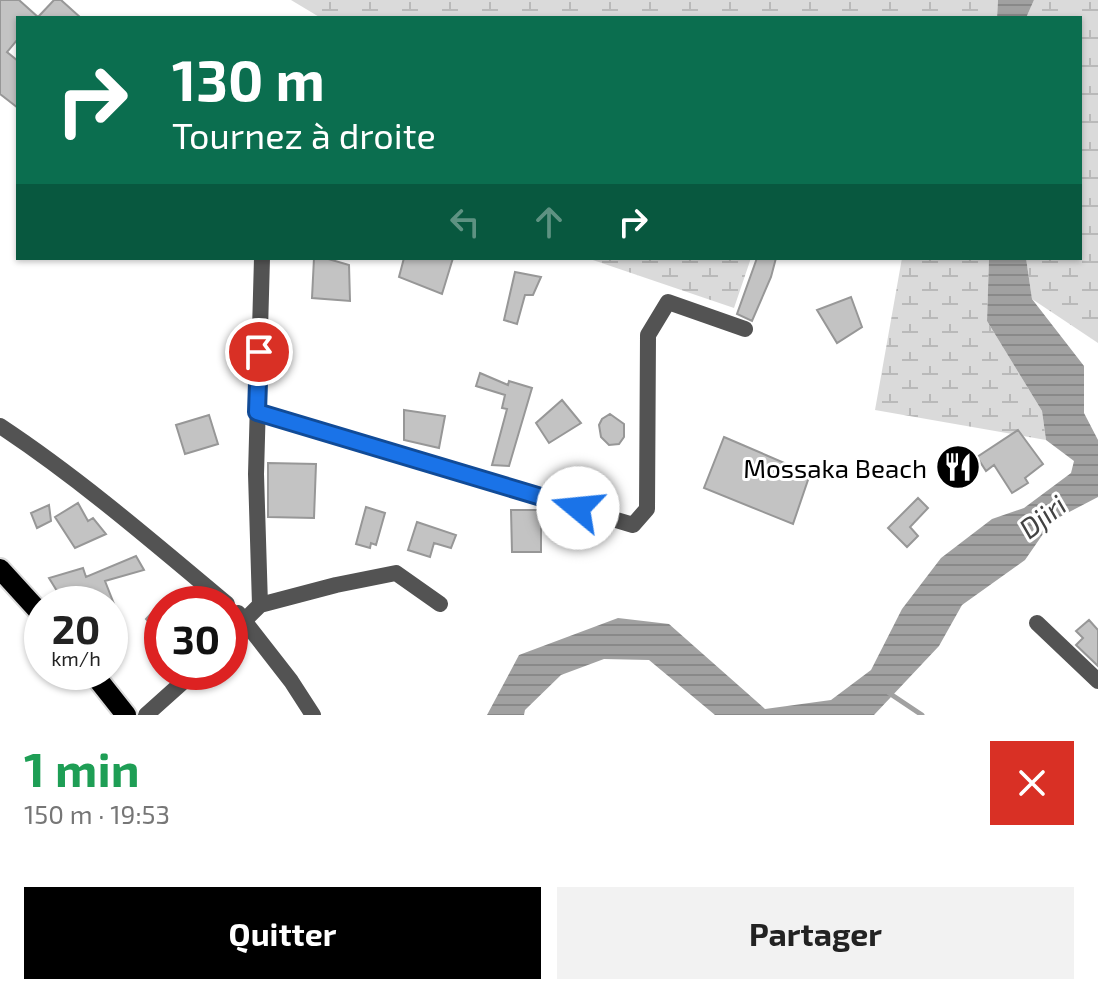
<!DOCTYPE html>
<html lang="fr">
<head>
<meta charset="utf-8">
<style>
	:root { --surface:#fff; --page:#f2f2f2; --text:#222; --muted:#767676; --accent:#000 }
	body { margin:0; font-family:"Exo 2",sans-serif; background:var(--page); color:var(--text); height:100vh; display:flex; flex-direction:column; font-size:30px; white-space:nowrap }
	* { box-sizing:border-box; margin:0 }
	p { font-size:26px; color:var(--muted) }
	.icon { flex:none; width:44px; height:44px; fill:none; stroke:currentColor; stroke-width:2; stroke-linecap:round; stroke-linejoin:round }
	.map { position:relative; height:715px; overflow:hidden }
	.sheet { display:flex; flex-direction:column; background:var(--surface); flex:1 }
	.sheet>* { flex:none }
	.banner { position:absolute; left:16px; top:16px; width:1066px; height:244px; border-radius:0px; box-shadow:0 2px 6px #0004; background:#0b6e4f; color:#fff; overflow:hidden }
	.speed { position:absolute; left:24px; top:586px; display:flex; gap:16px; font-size:40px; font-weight:700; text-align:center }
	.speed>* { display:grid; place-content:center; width:104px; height:104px; border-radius:50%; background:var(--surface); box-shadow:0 2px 6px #0004; line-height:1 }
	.speed small { font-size:20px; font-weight:400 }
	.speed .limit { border:12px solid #d22; background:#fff; color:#111 }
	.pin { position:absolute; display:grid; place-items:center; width:68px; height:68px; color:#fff; margin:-34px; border:4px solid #fff; border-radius:50%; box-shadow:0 2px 8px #0007 }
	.me { position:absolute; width:88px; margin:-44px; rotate:287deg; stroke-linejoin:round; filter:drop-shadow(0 0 6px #0008) }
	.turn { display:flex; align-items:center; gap:28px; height:168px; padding:0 24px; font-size:36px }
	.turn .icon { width:104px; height:104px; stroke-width:2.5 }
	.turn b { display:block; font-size:56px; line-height:68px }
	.lanes { display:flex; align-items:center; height:76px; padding:0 24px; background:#0003; justify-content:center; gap:40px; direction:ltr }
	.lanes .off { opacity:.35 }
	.round { display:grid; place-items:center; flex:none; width:84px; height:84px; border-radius:0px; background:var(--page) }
	.overview { display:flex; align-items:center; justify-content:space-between; height:136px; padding:0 24px }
	h1 { font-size:48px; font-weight:700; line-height:60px; color:#1e9e55 }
	.action { display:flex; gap:16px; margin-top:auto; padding:16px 24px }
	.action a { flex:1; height:92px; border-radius:0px; background:var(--accent); color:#fff; font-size:32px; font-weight:700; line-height:92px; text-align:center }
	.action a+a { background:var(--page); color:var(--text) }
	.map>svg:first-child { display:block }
	.wetland { fill:url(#wetland-marsh) }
	.water { fill:url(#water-rules) }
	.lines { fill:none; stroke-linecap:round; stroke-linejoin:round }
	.stream { stroke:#a1a1a1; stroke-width:5 }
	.building { fill:#c3c3c3; stroke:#979797; stroke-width:2 }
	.primary-casing { stroke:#dbdbdb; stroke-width:24 }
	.minor { stroke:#535353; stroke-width:16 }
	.primary { stroke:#000; stroke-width:20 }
	.route-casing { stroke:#114b97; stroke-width:20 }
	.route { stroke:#1a73e8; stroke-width:14 }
	.labels { text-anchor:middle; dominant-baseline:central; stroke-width:6; stroke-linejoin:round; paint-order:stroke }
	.poi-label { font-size:26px; fill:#000; stroke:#fff; text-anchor:end }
	.water-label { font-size:28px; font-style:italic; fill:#424242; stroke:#fff }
</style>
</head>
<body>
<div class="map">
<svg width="1098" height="715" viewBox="0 0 1098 715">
	<defs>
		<pattern id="wetland-marsh" width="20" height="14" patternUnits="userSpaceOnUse" patternTransform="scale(2)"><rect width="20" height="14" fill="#dadada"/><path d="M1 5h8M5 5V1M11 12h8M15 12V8" fill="none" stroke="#b9b9b9"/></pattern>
		<pattern id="water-rules" width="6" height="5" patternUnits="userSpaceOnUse" patternTransform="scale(2)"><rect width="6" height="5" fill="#a1a1a1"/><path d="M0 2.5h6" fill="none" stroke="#898989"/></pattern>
	</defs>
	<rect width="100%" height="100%" fill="#fff"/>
	<path class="wetland" d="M 291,0 L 998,0 L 997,18 L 321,18 Z
		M 1034,0 L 1098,0 L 1098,343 L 1032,299 L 1026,258 L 1080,258 L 1080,18 L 1026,18 Z
		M 587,258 L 751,258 L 734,308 Z
		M 902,258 L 989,258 L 987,321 L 1042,411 L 1046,440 L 875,410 Z"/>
	<path class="water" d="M 998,0 L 1034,0 L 1026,18 L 997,18 Z
		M 989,258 L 1026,258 L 1032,299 L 1084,366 L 1084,413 L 1098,440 L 1098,497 L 1052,521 L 1025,560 L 962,605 L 939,646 L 874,715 L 715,715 L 649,660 L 604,659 L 561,675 L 525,710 L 524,715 L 487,715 L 519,655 L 618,618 L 669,624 L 765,709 L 831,700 L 871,670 L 902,609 L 941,558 L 992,519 L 1024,508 L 1071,473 L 1074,461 L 1046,440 L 1042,411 L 987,321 Z"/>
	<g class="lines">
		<path class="stream" d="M 889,693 L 922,715"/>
	</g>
	<path class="building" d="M 0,0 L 19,0 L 38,17 L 54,0 L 61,0 L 81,18 L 18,18 L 18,39 L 7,52 L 18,61 L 18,108 L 0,94 Z
		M 314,258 L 325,258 L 349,265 L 350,301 L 312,298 Z
		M 404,258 L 453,258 L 442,294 L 399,277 Z
		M 757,258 L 776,258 L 771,277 L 752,321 L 737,314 Z
		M 515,272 L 541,277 L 533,295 L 525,295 L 517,324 L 504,320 Z
		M 851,297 L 862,327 L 837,343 L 817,310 Z
		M 480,373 L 508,385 L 509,381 L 532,388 L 509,466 L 492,465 L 507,409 L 502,408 L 505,395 L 476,386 Z
		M 562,400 L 581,423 L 549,443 L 536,423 Z
		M 404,410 L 445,416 L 439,448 L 404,440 Z
		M 610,414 L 624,424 L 624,437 L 619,444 L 609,445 L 601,437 L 599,425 L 602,419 Z
		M 209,415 L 218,444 L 185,454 L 176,425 Z
		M 1018,430 L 1043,464 L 1025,478 L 1028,483 L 1012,493 L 994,465 L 986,471 L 977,457 Z
		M 724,437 L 810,474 L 793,524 L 704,488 Z
		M 268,463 L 316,464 L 314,518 L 268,517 Z
		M 918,498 L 928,508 L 910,527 L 918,536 L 907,547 L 888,528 Z
		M 78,503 L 88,521 L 93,518 L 106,534 L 75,548 L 55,517 Z
		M 49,505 L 51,521 L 37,528 L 31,513 Z
		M 366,507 L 385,513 L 376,545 L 371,543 L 370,548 L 356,544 Z
		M 511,510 L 541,510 L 541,552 L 512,552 Z
		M 417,522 L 456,535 L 451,548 L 434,543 L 430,557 L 408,550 Z
		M 136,556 L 144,570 L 105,581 L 114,604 L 65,604 L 49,578 L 83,568 L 86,577 Z
		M 162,602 L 162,636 L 146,619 Z
		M 1089,620 L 1098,630 L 1098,666 L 1076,645 L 1083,638 L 1076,631 Z"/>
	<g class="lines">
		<g class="primary-casing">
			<path id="primary" d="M 0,569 L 42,615
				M 92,672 L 126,715"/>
		</g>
		<path class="minor" d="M 257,412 L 633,525 L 647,509 L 648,335 L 668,302 L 745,329
			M 0,426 C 80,479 153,542 227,604
			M 260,605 L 256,474 L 262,258
			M 238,613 L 291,681 L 313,715
			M 1037,623 L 1098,681
			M 230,635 L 260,605 L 336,585 L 396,573 L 440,604
			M 146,715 L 194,672"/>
		<use href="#primary" class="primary"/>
	</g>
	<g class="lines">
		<g class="route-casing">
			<path id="route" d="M 259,352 L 257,412 L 578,508"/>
		</g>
		<use href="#route" class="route"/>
	</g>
	<defs>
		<g id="restaurant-disc" transform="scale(2.3)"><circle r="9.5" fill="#000" stroke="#fff"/><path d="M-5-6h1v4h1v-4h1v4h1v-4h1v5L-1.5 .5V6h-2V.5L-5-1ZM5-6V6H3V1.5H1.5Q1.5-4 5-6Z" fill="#fff"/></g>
	</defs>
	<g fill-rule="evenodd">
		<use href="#restaurant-disc" x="958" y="467"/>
	</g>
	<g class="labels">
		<g class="poi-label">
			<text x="927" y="467">Mossaka Beach</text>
		</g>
		<g class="water-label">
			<text transform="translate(1042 516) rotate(-38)">Djiri</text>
		</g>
	</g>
</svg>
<div class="speed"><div>20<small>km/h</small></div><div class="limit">30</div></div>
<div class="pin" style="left:259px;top:352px;background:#d93025"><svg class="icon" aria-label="arrive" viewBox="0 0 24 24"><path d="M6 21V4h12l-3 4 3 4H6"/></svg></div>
<svg class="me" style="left:578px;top:508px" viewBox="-20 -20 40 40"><circle r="19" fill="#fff"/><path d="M0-13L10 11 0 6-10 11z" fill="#1a73e8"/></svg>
<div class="banner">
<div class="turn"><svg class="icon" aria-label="right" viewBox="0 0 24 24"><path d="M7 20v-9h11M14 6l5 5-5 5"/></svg><div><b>130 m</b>Tournez à droite</div></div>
<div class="lanes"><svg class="icon off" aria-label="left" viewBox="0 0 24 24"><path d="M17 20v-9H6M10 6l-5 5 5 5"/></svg><svg class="icon off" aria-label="ahead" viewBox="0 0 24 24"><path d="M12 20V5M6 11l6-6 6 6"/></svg><svg class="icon" aria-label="right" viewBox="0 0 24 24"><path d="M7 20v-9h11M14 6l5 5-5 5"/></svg></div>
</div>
</div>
<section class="sheet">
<div class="overview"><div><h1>1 min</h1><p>150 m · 19:53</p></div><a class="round" style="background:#d93025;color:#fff"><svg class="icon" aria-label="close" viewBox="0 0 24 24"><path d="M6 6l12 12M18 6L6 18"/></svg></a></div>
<div class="action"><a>Quitter</a><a>Partager</a></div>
</section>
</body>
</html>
